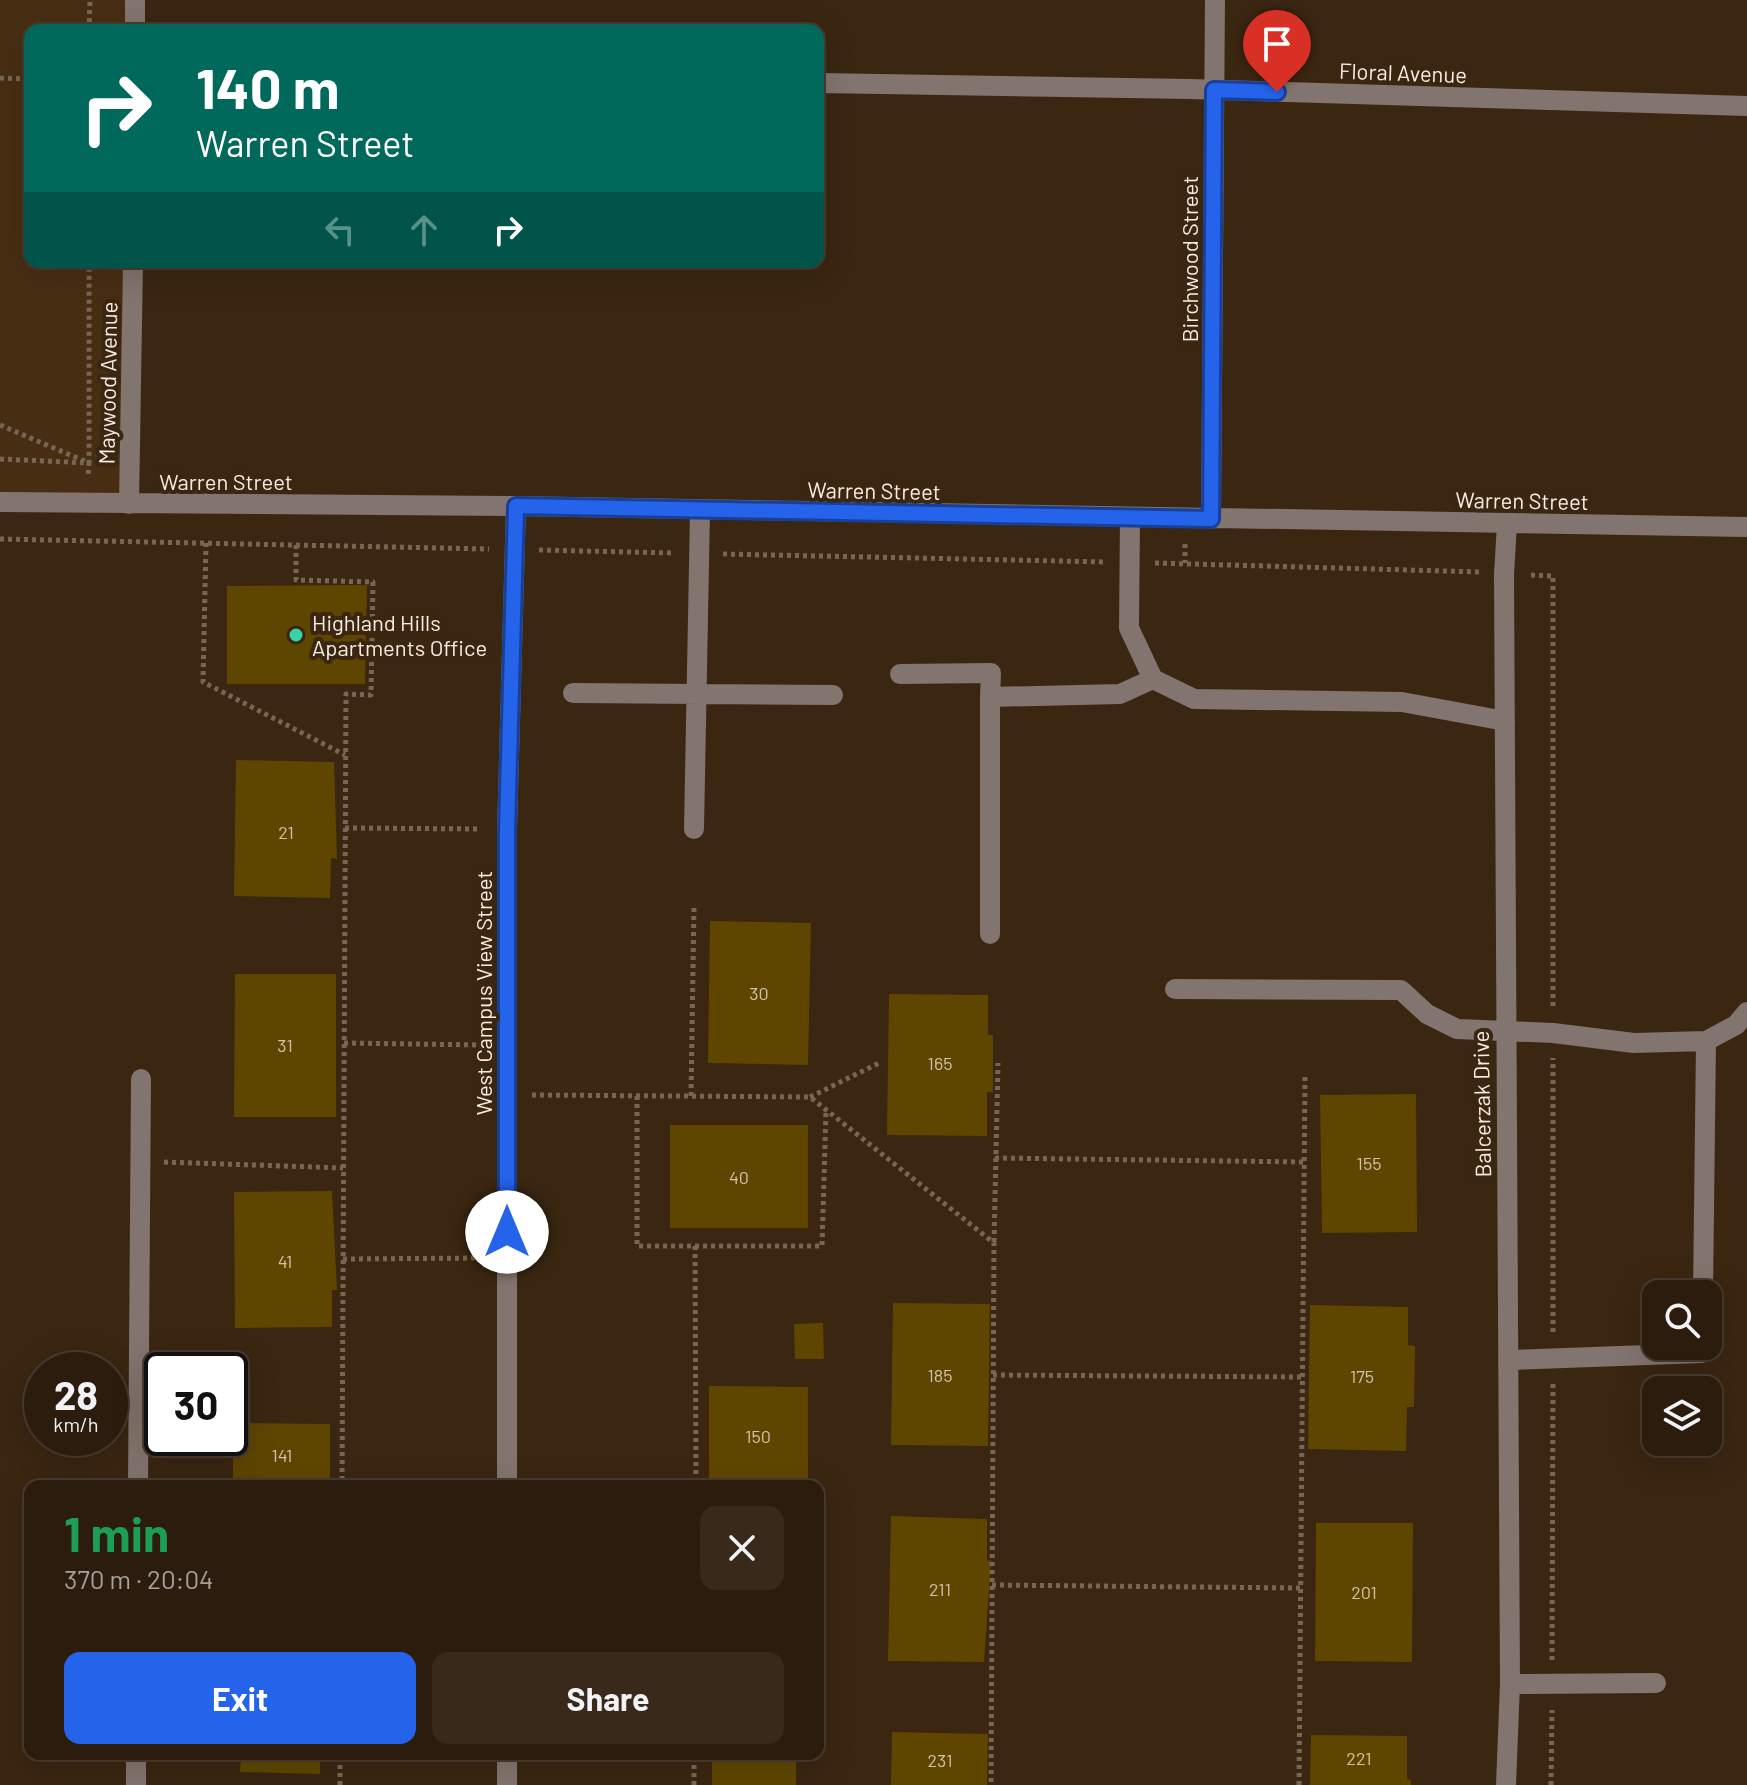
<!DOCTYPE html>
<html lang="en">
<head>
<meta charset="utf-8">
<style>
	:root { --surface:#2c1c0d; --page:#38291b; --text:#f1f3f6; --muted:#a6a19d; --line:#483a2e; --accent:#2563eb }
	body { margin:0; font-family:Barlow,sans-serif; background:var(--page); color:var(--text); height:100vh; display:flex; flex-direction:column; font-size:30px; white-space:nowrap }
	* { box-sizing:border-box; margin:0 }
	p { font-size:26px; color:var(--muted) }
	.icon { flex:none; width:44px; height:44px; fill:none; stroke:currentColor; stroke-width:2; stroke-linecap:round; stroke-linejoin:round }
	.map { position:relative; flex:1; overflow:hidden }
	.side { position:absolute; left:24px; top:1480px; width:800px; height:280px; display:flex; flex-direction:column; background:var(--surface); border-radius:16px; box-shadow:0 8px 32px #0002,0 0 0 2px var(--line) }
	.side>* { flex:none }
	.guide { position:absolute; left:24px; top:24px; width:800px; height:244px; border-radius:16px; box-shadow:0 8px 32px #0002,0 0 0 2px var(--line); background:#00695c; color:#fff; overflow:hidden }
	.buttons { position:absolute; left:1642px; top:1280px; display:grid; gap:16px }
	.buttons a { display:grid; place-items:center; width:80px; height:80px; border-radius:16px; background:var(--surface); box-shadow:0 8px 32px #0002,0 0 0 2px var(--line); font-size:40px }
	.speed { position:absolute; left:24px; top:1352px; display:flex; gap:16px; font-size:40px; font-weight:700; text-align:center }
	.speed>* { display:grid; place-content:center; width:104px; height:104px; border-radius:50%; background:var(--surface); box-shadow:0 8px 32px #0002,0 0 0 2px var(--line); line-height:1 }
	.speed small { font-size:20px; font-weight:400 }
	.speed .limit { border:4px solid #111; border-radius:12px; background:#fff; color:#111 }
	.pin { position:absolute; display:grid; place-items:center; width:68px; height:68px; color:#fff; margin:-82px -34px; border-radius:50% 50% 50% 0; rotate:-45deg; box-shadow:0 0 8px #0007 }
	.pin .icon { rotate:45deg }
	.me { position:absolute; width:88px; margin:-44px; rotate:0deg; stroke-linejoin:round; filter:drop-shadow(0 0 6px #0008) }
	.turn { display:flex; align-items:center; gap:28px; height:168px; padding:0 40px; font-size:36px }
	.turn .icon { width:104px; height:104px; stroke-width:2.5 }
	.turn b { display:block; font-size:56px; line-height:68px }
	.lanes { display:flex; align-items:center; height:76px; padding:0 40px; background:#0003; justify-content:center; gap:40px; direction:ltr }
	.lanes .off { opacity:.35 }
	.round { display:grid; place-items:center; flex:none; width:84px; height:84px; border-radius:16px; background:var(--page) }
	.overview { display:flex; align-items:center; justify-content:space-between; height:136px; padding:0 40px }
	h1 { font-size:48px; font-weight:700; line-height:60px; color:#1e9e55 }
	.cta { display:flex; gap:16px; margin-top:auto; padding:16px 40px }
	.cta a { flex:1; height:92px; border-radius:16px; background:var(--accent); color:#fff; font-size:32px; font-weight:700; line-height:92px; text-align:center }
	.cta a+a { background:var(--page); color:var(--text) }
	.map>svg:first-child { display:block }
	.built { fill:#472e13 }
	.building { fill:#5e4601 }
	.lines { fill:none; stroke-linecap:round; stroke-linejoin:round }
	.path { stroke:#786654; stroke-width:5; stroke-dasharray:4 4; stroke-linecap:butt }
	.minor { stroke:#82746e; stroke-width:20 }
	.route-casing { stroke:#184099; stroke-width:20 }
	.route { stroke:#2563eb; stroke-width:14 }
	.poi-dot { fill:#38d4a6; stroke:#3a2611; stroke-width:3 }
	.labels { text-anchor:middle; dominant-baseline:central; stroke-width:8; stroke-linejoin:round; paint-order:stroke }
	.number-label { font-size:18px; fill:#d3c2a8 }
	.street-label { font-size:22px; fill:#faece0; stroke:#3a2611 }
	.poi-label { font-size:22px; fill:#faece0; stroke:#3a2611; text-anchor:start }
</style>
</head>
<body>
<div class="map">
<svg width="1747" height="1785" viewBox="0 0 1747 1785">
	<rect width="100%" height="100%" fill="#3a2611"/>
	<path class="built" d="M 0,0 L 134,0 L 133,30 L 30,30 L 30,262 L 132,262 L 129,504 L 0,508 Z"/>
	<path class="building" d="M 367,585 L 365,684 L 227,684 L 227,586 Z
		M 236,760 L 334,762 L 337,859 L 331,858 L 330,898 L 234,896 Z
		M 710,921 L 811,923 L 808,1065 L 708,1063 Z
		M 235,974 L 336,974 L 336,1117 L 234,1117 Z
		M 889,994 L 988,995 L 988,1035 L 993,1035 L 993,1092 L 987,1092 L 987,1136 L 887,1135 Z
		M 1416,1094 L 1417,1232 L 1322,1233 L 1320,1095 Z
		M 670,1125 L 808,1125 L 808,1228 L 670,1228 Z
		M 332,1191 L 337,1290 L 332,1290 L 332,1327 L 235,1328 L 234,1192 Z
		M 893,1303 L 990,1304 L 988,1446 L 891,1445 Z
		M 1310,1305 L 1408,1307 L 1408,1345 L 1415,1346 L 1414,1407 L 1407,1407 L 1406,1451 L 1308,1449 Z
		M 823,1323 L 824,1359 L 795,1359 L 794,1324 Z
		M 709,1386 L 808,1387 L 808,1486 L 709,1486 Z
		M 233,1423 L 330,1424 L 330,1486 L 233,1486 Z
		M 891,1516 L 987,1519 L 987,1561 L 991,1560 L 984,1662 L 888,1661 Z
		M 1316,1523 L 1413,1523 L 1412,1662 L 1315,1661 Z
		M 892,1732 L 988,1734 L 987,1785 L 891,1785 Z
		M 1311,1735 L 1407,1736 L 1407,1779 L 1411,1780 L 1411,1785 L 1310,1785 Z
		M 241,1754 L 320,1754 L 320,1774 L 240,1772 Z
		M 712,1760 L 796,1761 L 796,1785 L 712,1785 Z"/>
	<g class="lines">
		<path class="path" d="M 89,30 L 90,0
			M 0,78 L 30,79
			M 0,425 L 89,463 L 89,262
			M 0,459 L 89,463 L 88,477
			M 0,539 L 489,549
			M 206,543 L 203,682 L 345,755
			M 1185,544 L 1185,563
			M 296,545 L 296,580 L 373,582 L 371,695 L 346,694 L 342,1486
			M 539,550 L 673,553
			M 723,554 L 1105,562
			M 1155,563 L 1481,572
			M 1531,575 L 1553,576 L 1553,1008
			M 345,828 L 480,829
			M 344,1043 L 483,1045
			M 532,1095 L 810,1097 L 994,1243 L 991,1785
			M 637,1096 L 637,1246 L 822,1246 L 826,1111
			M 691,1096 L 694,906
			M 810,1097 L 879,1063
			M 995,1158 L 1304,1162
			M 164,1162 L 343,1168
			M 994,1242 L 998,1063
			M 695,1246 L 696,1486
			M 343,1259 L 482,1258
			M 1553,1332 L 1553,1058
			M 993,1375 L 1302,1377
			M 992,1585 L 1301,1588
			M 1552,1660 L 1553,1382
			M 340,1785 L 340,1754
			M 694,1785 L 694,1754
			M 1299,1785 L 1305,1074
			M 1551,1785 L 1552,1710"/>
		<path class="minor" d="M 135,30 L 135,0
			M 818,83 L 1190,89 L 1747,106
			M 0,502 L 516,506 L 1747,527
			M 129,504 L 133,262
			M 1130,518 L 1129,628 L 1153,679 L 1194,699 L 1402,702 L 1505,721
			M 1211,519 L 1215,0
			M 900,674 L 991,673 L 990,697
			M 573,693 L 833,695
			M 694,829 L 700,511
			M 990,934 L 990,697 L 1120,694 L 1153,679
			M 1175,989 L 1401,990 L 1427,1014 L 1457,1029 L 1553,1033 L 1634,1043 L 1706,1041 L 1703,1294
			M 1706,1041 L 1736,1025 L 1747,1012
			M 1509,1360 L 1702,1353 L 1702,1346
			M 138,1486 L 141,1079
			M 507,1486 L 507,830 L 516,506
			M 1510,1684 L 1656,1683
			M 507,1754 L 507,1785
			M 136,1785 L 136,1754
			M 1506,1785 L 1510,1684 L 1504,574 L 1507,524"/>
	</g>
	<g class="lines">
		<g class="route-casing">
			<path id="route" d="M 507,1232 L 507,830 L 516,506 L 1211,519 L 1214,90 L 1277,92"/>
		</g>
		<use href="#route" class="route"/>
	</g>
	<circle class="poi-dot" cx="296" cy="635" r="8"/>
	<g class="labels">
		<g class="number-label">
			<text x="286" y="832">21</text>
			<text x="759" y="993">30</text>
			<text x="285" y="1045">31</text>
			<text x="940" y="1063">165</text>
			<text x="1369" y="1163">155</text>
			<text x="739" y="1177">40</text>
			<text x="285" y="1261">41</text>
			<text x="940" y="1375">185</text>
			<text x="1362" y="1376">175</text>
			<text x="758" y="1436">150</text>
			<text x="282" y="1455">141</text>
			<text x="940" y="1589">211</text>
			<text x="1364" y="1592">201</text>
			<text x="1359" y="1758">221</text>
			<text x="940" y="1760">231</text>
		</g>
		<g class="street-label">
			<text transform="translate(1403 72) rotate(2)">Floral Avenue</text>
			<text transform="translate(1189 259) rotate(-90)">Birchwood Street</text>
			<text transform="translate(107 383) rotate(-89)">Maywood Avenue</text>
			<text x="226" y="481">Warren Street</text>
			<text transform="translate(874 490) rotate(1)">Warren Street</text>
			<text transform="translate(1522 500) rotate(1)">Warren Street</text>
			<text transform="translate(483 993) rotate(-90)">West Campus View Street</text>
			<text transform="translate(1481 1104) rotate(-91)">Balcerzak Drive</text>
		</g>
		<g class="poi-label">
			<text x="312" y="622">Highland Hills<tspan x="312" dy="25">Apartments Office</tspan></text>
		</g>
	</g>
</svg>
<div class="buttons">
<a><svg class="icon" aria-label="search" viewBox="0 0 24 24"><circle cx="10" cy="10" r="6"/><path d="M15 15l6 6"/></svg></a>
<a><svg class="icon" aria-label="layers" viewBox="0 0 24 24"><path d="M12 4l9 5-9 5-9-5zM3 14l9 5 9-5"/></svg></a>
</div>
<div class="speed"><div>28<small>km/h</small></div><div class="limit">30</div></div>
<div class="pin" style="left:1277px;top:92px;background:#d93025"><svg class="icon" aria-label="arrive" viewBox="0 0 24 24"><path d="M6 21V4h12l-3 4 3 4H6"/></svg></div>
<svg class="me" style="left:507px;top:1232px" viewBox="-20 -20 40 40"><circle r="19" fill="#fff"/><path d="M0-13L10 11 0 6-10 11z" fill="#2563eb"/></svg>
<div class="guide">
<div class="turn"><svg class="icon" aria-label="right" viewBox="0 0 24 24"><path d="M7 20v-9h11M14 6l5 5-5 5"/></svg><div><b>140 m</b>Warren Street</div></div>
<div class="lanes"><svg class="icon off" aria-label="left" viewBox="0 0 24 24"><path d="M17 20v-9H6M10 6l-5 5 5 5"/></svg><svg class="icon off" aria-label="ahead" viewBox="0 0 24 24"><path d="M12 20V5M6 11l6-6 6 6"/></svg><svg class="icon" aria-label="right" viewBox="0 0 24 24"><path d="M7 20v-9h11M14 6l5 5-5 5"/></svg></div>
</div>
<section class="side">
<div class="overview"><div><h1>1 min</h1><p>370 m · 20:04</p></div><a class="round"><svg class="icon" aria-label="close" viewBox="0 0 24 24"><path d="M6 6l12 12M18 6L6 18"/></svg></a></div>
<div class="cta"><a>Exit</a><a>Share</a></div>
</section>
</div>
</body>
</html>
